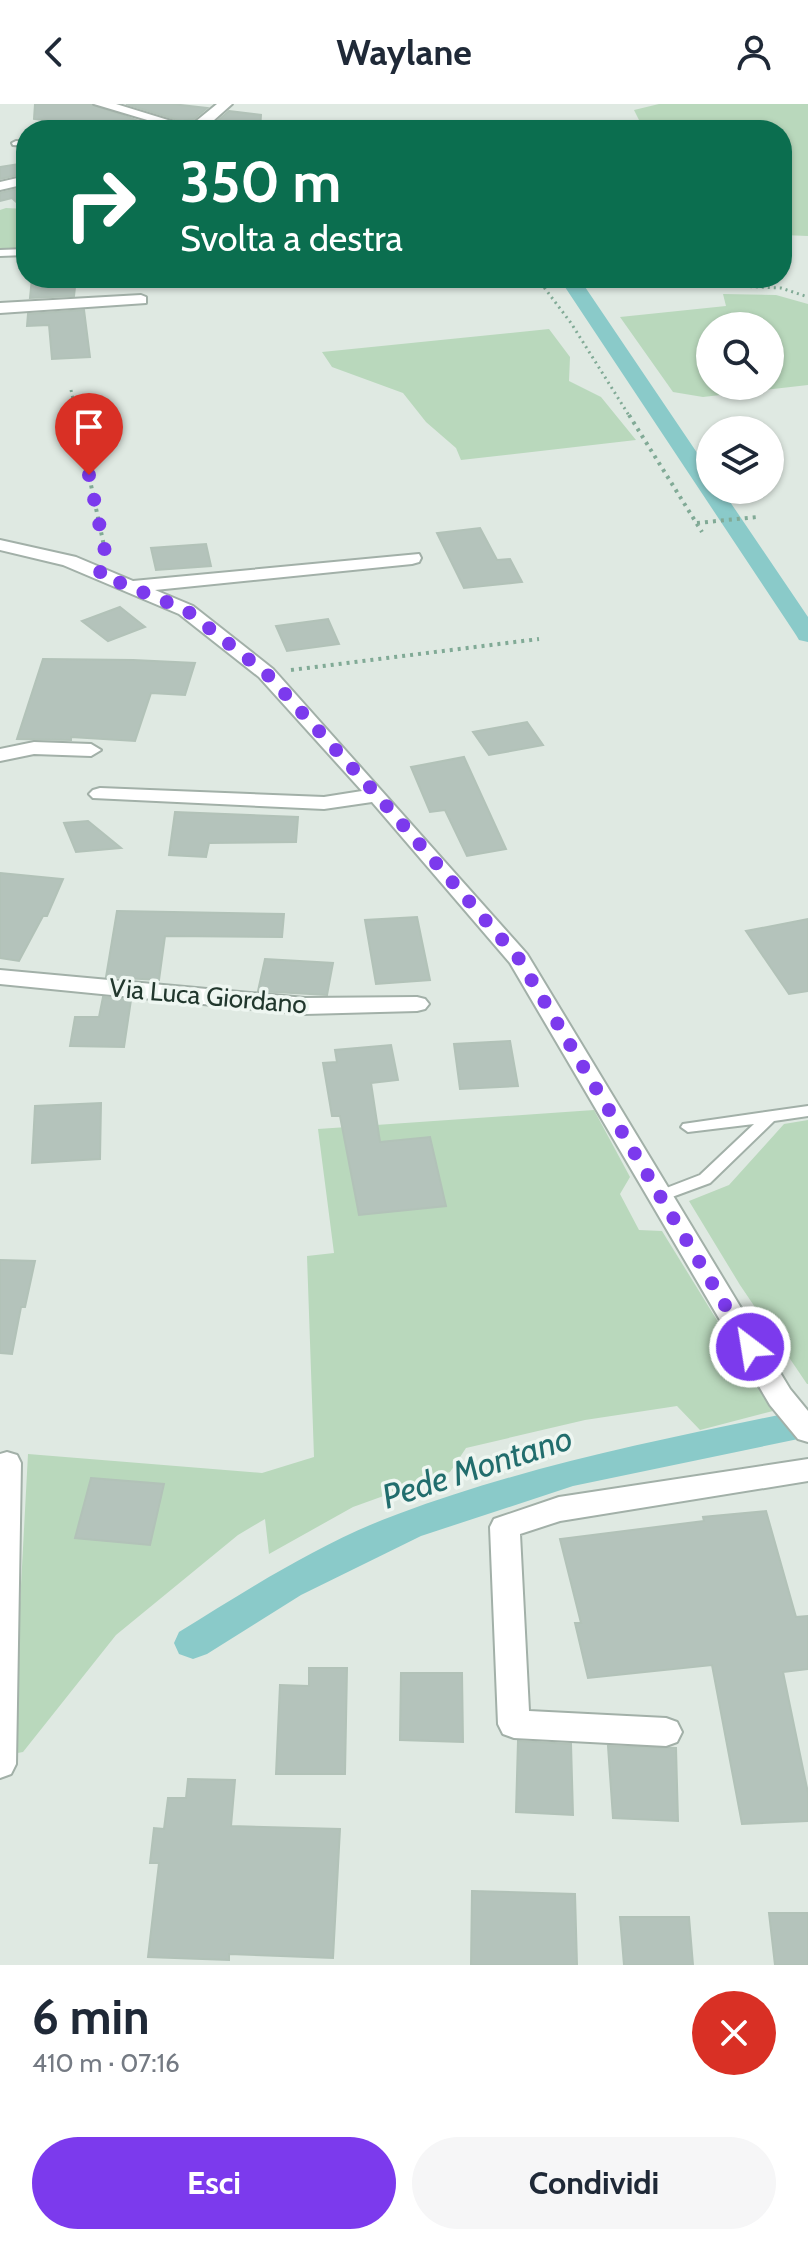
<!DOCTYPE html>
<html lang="it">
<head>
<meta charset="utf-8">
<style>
	:root { --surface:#fff; --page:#f6f6f7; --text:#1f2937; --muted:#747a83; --accent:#7c3aed }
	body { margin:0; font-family:Cabin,sans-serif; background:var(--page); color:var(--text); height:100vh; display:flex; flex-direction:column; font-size:30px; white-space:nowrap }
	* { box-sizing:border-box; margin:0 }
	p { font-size:26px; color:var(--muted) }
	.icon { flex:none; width:44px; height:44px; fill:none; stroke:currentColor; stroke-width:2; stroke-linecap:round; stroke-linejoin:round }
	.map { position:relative; height:1861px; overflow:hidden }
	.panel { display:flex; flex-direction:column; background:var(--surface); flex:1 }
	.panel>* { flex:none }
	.banner { position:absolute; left:16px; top:16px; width:776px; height:168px; border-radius:32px; box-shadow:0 2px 6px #0004; background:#0b6e4f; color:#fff; overflow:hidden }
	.fabs { position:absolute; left:696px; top:208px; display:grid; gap:16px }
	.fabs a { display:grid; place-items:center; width:88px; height:88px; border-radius:50%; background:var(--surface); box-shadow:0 2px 6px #0004; font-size:40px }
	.pin { position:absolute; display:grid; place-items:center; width:68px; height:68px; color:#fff; margin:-82px -34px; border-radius:50% 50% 50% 0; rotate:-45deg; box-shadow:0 0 8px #0007 }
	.pin .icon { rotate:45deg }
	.me { position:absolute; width:88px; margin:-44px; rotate:329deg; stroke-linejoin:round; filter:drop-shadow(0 0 6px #0008) }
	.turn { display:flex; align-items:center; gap:28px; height:168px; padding:0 32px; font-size:36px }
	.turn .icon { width:104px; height:104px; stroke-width:2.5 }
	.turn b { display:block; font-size:56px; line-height:68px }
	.round { display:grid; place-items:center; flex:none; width:84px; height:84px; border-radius:42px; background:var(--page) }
	.summary { display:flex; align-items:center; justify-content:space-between; height:136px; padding:0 32px }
	h1 { font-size:48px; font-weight:700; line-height:60px }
	.cta { display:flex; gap:16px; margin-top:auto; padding:16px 32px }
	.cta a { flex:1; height:92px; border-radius:48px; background:var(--accent); color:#fff; font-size:32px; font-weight:700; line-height:92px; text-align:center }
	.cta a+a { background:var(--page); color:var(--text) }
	header { display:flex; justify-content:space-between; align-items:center; height:104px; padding:0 32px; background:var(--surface); font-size:36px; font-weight:700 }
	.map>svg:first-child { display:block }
	.green { fill:#b9d8bc; fill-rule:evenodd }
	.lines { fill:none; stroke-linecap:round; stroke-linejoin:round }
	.canal { fill:#8acac9; fill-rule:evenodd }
	.building { fill:#b4c3bb; stroke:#b2c2b8; stroke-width:2 }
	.service-casing { stroke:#a2b0a8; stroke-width:4 }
	.minor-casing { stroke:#a2b0a8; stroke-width:4 }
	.path-far1 { stroke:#81aa96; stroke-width:3; stroke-dasharray:2 4; stroke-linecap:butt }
	.path { stroke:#81aa96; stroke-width:4; stroke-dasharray:3 5; stroke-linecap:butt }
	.service { fill:#fff; fill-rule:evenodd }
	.minor { fill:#fff; fill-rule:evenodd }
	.route { stroke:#7c3aed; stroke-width:14; stroke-dasharray:0 25.2 }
	.labels { text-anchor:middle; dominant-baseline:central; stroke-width:7; stroke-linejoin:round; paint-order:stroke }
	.street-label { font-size:26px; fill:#21372d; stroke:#eef6f1 }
	.near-water-label { font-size:34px; font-style:italic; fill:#216d6d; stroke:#eef6f1 }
</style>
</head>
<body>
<header><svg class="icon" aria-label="back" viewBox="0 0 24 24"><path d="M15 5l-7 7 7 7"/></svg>Waylane<svg class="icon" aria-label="person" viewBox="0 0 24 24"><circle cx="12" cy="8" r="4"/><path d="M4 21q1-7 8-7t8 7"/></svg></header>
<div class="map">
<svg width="808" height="1861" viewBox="0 0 808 1861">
	<rect width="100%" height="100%" fill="#dfe9e2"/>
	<path class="green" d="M 659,0 L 808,0 L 808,132 L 782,131 L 782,26 L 644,26 L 634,6 Z
		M 6,104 L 26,105 L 26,145 L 0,146 L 0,106 Z
		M 723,190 L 776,191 L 808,200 L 808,281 L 703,293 L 673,288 L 620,213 L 726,202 ZM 710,222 L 770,222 L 770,282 L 710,282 Z
		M 549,225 L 570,253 L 569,277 L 601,293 L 636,336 L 461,356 L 456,344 L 426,318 L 403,289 L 332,263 L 322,248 Z
		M 594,1006 L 630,1073 L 620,1090 L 639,1126 L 662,1127 L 773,1307 L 700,1326 L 677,1302 L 585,1316 L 466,1344 L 450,1368 L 353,1403 L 269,1450 L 265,1415 L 238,1431 L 116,1531 L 23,1648 L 12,1650 L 28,1350 L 262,1369 L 314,1353 L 307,1152 L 334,1149 L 318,1025 Z
		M 808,1016 L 808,1280 L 807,1280 L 740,1181 L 689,1097 L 729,1081 L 784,1020 Z"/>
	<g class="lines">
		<path class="canal" d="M 559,174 L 579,174 L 710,368 L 710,386 L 722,386 L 808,513 L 808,538 L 799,536 L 796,531 Z
			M 808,1305 L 808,1333 L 573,1382 L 421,1432 L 301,1491 L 207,1550 L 193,1555 L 179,1550 L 174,1539 L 179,1528 C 247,1486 323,1437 398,1410 C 532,1360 668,1334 808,1305 Z"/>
	</g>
	<path class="building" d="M 35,0 L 91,0 L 164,26 L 121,26 L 34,15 Z
		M 126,0 L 172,0 L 207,4 L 194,15 L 181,17 Z
		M 229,7 L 261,11 L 260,26 L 207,26 Z
		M 26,59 L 26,69 L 0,75 L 0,63 Z
		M 26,83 L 26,107 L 12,94 L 0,97 L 0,89 Z
		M 32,174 L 76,174 L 74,192 L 30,194 Z
		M 84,206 L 90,253 L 52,255 L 49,221 L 27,222 L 28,210 Z
		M 480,424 L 497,456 L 510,455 L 522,478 L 464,484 L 437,429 Z
		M 206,440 L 211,462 L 156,466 L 151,444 Z
		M 120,503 L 145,523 L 108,537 L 82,517 Z
		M 328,515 L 339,540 L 287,547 L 276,522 Z
		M 43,555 L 133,556 L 195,559 L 185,591 L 151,589 L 135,637 L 71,633 L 71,636 L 17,635 Z
		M 527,618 L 543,641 L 489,651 L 473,628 Z
		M 464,653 L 506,745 L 467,752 L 445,706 L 430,708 L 411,663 Z
		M 175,708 L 298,713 L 296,738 L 209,739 L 206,753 L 169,751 Z
		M 88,717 L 121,744 L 76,748 L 64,719 Z
		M 0,769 L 63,775 L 47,812 L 43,812 L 19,857 L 0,854 Z
		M 117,807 L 284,810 L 282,833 L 165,832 L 159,876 L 106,873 Z
		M 417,813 L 430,876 L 376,880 L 365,816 Z
		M 808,815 L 808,887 L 789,890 L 746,827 Z
		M 265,855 L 333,859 L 327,891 L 258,887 Z
		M 103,893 L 131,896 L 124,943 L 70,942 L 75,913 L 99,913 Z
		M 510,937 L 518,982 L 460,985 L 454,940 Z
		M 391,941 L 398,976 L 371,979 L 380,1038 L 430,1033 L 446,1102 L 359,1111 L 340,1012 L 332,1012 L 323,959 L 337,958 L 335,946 Z
		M 101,999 L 100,1055 L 32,1059 L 35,1002 Z
		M 0,1156 L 35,1157 L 25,1203 L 21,1203 L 12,1250 L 0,1249 Z
		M 91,1374 L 164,1380 L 150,1441 L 75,1434 Z
		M 766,1407 L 796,1513 L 808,1512 L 808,1565 L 783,1568 L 808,1689 L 808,1717 L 742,1720 L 712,1561 L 588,1574 L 575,1519 L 581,1519 L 560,1435 L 704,1417 L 703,1413 Z
		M 309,1564 L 347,1564 L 345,1670 L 276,1670 L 280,1581 L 309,1582 Z
		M 401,1569 L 462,1569 L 463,1638 L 400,1636 Z
		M 518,1637 L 571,1640 L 573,1711 L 516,1708 Z
		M 608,1642 L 676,1644 L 678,1717 L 613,1714 Z
		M 188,1675 L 235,1676 L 231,1722 L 340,1725 L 333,1854 L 229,1850 L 229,1856 L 148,1853 L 159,1759 L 150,1759 L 154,1724 L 164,1725 L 168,1694 L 186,1694 Z
		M 472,1787 L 575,1790 L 577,1861 L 471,1861 Z
		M 769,1809 L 808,1809 L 808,1861 L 775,1861 Z
		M 620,1813 L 689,1813 L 693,1861 L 624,1861 Z"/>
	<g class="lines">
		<g class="service-casing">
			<path id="service" d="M 16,37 L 26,38 L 26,42 L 13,41 L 12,39 Z
				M 26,145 L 26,151 L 0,152 L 0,146 Z
				M 808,1002 L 808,1012 L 774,1017 L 710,1079 L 661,1097 L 656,1096 L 653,1092 L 656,1088 L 700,1071 L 754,1020 L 688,1028 L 681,1023 L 683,1020 Z"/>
		</g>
		<g class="minor-casing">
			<path id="minor" d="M 94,0 L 116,0 L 181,20 L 195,18 L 217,0 L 232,0 L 204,25 L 168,26 L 164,21 Z
				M 26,72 L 26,80 L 0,86 L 0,78 Z
				M 141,191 L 146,193 L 146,199 L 0,209 L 0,199 Z
				M 0,436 L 76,453 L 133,477 L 419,450 L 421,454 L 419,458 L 412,460 L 155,486 L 193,502 L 273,565 L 527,850 L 790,1285 L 808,1307 L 808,1338 L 798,1335 L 770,1301 L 510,859 L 372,698 L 324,705 L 93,694 L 89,690 L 93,686 L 100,684 L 324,693 L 362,687 L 259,573 L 179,510 L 63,461 L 0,446 Z
				M 34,638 L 91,640 L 101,646 L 91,652 L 34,650 L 0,657 L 0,645 Z
				M 0,866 L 305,894 L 417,893 L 425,895 L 429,900 L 425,905 L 417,907 L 305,910 L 0,880 Z
				M 7,1348 L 17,1351 L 21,1359 L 16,1660 L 11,1670 L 0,1674 L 0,1350 Z
				M 808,1355 L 808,1377 L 560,1417 L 520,1430 L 529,1607 L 666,1614 L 677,1618 L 682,1628 L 677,1638 L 666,1642 L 514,1634 L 503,1630 L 498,1620 L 490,1423 L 494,1415 L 559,1393 Z"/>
		</g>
		<path class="path-far1" d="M 537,174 L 571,219 L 630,313
			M 564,174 L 781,184 L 808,193
			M 71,286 L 77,313"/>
		<path class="path" d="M 76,311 L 106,451
			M 629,311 L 702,428
			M 697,419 L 757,413
			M 291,566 L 539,535"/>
		<use href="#service" class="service"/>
		<use href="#minor" class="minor"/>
	</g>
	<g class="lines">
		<path class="route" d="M 89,371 L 107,457 L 99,470 L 186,506 L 266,569 L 377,691 L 519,855 L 750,1243"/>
	</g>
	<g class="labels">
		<g class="street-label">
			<text transform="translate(208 892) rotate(5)">Via Luca Giordano</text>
		</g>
		<g class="near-water-label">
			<text transform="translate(477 1363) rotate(-18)">Pede Montano</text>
		</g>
	</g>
</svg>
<div class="fabs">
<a><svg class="icon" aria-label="search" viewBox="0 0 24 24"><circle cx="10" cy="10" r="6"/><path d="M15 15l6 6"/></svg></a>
<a><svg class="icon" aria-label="layers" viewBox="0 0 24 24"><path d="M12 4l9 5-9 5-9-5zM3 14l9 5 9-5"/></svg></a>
</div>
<div class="pin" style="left:89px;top:371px;background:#d93025"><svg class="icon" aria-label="arrive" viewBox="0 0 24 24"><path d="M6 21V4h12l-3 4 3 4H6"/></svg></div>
<svg class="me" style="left:750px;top:1243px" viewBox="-20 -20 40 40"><circle r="17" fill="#7c3aed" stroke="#fff" stroke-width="3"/><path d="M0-11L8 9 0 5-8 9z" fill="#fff"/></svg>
<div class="banner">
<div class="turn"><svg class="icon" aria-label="right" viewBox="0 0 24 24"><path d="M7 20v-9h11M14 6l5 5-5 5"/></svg><div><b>350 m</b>Svolta a destra</div></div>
</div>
</div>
<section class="panel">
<div class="summary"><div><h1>6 min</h1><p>410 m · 07:16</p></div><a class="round" style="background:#d93025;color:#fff"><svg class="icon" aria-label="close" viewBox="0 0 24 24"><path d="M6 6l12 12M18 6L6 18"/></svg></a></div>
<div class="cta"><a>Esci</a><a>Condividi</a></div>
</section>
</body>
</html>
